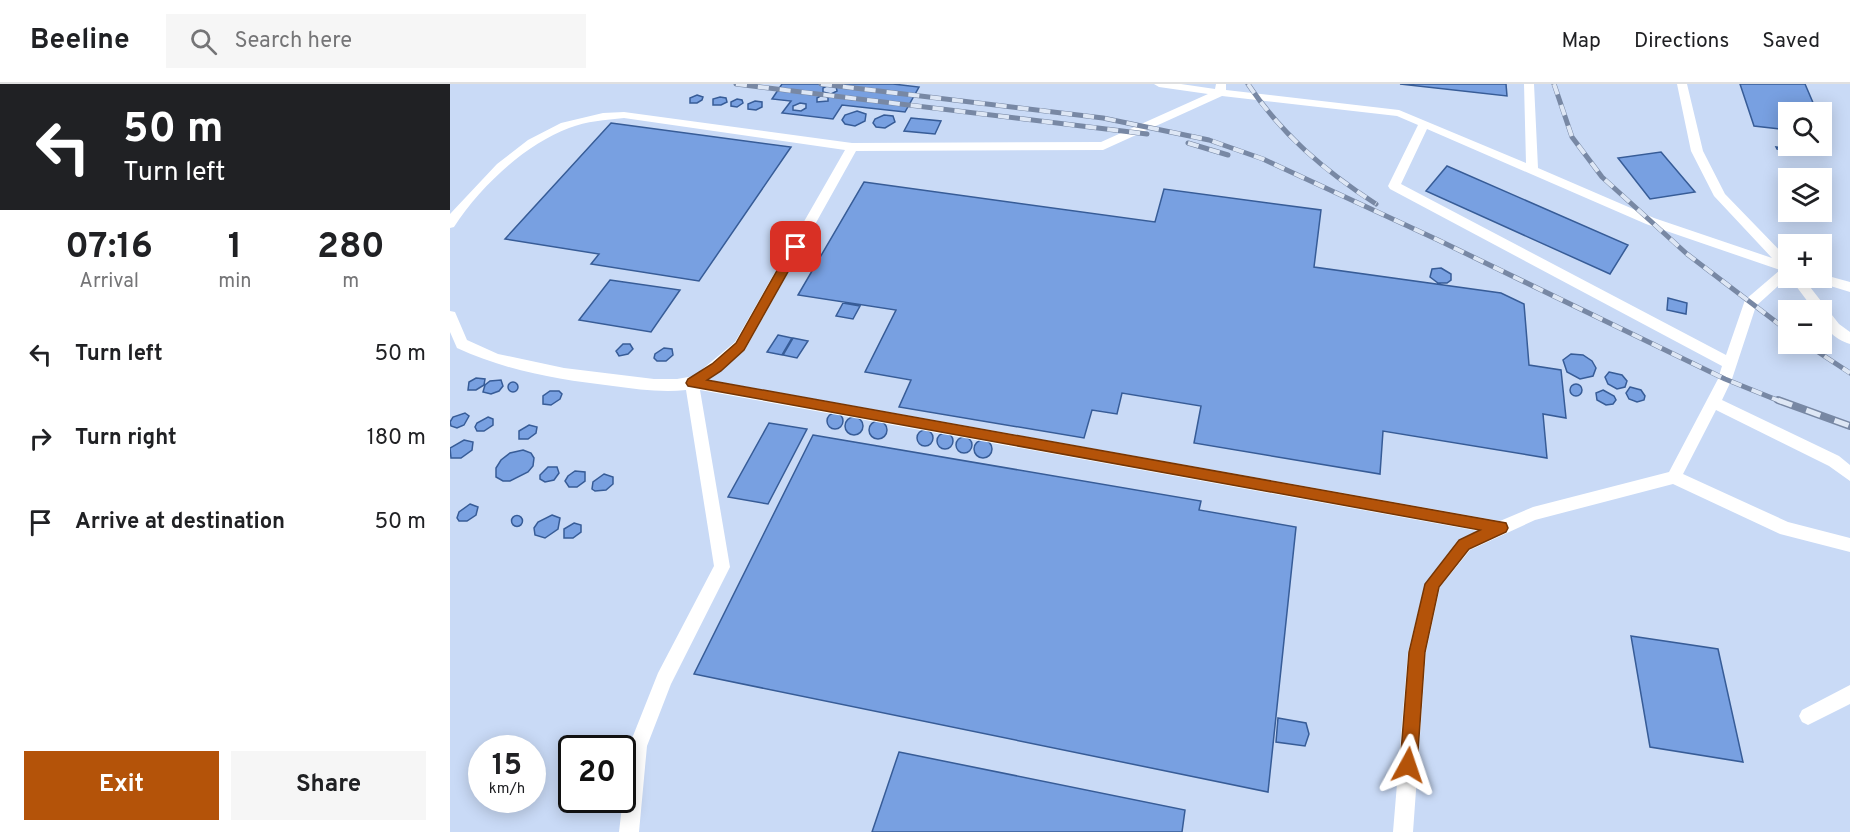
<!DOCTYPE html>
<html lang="en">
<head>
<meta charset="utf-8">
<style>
	:root { --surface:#fff; --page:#f6f6f6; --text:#202124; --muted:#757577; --line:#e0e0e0; --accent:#b45309 }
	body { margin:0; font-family:Overpass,sans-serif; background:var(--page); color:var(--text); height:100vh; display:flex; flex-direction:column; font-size:22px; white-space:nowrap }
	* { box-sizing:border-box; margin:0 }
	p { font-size:20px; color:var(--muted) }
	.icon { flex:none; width:33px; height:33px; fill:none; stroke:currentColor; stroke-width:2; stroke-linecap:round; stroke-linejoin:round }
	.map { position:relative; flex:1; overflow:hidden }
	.sheet { display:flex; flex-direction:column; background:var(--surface); width:450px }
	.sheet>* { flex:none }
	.guide { background:#202124; color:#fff; overflow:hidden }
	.fabs { position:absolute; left:1328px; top:18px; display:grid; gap:12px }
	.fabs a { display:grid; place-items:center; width:54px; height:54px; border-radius:0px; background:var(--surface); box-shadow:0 3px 15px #0003; font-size:30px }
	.speed { position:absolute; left:18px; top:651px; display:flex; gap:12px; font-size:30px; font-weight:700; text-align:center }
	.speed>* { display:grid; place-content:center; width:78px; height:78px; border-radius:50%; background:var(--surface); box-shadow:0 3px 15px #0003; line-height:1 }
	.speed small { font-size:15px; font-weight:400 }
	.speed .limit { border:3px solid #111; border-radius:9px; background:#fff; color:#111 }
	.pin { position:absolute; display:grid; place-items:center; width:51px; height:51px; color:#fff; margin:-26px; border-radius:12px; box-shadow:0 3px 9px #0006 }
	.me { position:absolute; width:66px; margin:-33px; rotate:5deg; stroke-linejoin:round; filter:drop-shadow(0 0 4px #0008) }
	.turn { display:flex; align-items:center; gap:21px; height:126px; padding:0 24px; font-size:27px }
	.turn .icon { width:78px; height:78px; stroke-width:2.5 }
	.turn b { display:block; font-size:42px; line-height:51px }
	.eta { display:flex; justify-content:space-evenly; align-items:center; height:102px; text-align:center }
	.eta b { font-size:36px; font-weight:700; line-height:42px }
	.action { display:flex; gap:12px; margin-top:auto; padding:12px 24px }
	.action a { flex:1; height:69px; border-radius:0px; background:var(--accent); color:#fff; font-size:24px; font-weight:700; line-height:69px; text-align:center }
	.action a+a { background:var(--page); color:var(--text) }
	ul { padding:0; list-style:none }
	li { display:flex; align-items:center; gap:18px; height:84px; padding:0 24px }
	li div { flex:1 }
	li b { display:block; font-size:22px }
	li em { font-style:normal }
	header { display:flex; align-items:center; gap:36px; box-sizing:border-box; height:84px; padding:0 30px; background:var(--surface); border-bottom:2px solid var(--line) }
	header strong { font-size:28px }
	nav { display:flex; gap:33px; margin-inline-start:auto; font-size:21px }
	.search { width:420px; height:54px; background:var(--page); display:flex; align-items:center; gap:15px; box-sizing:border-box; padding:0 21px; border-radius:0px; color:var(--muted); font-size:22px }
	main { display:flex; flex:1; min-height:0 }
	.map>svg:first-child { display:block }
	.building { fill:#78a0e1; stroke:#375c97; stroke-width:1.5; fill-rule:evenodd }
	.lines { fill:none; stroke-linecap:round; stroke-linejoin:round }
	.lane { fill:#fff; fill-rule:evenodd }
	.rail-far1-casing { stroke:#7888a4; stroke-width:5 }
	.rail-casing { stroke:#7888a4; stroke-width:8 }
	.rail-far1 { stroke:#dee7f5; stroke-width:4; stroke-dasharray:11; stroke-linecap:butt }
	.rail { stroke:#dee7f5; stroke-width:5; stroke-dasharray:15; stroke-linecap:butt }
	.route { fill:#b45309; stroke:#753606; stroke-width:1.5 }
</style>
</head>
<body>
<header>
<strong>Beeline</strong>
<div class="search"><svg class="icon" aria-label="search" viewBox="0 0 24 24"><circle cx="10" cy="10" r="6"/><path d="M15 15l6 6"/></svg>Search here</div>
<nav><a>Map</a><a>Directions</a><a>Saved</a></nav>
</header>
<main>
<section class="sheet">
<div class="guide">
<div class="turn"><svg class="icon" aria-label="left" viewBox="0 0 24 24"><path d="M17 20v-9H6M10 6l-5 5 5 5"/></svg><div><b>50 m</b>Turn left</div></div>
</div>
<div class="eta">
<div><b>07:16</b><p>Arrival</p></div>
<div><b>1</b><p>min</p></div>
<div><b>280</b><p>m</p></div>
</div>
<ul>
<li><svg class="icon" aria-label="left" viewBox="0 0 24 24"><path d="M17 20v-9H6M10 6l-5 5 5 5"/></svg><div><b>Turn left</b></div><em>50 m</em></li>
<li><svg class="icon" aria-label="right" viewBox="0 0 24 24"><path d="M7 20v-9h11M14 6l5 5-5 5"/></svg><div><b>Turn right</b></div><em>180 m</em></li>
<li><svg class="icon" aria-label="arrive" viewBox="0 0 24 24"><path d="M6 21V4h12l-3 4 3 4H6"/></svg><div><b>Arrive at destination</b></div><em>50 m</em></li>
</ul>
<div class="action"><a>Exit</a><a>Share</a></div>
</section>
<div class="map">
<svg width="1400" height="748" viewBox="0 0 1400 748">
	<rect width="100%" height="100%" fill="#c9daf6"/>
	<path class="building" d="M 332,0 L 443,0 L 469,3 L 455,28 L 392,21 L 383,35 L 332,29 L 341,17 L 322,15 ZM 379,1 L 386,2 L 387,7 L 381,10 L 373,8 L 373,4 ZM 372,11 L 378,13 L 378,17 L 367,18 L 367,14 ZM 350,19 L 356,20 L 356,24 L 351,27 L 343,26 L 343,22 Z
		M 950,0 L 1056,0 L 1057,12 Z
		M 1290,0 L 1355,0 L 1367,28 L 1338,28 L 1338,46 L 1304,42 Z
		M 247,11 L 253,13 L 252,16 L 247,19 L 240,19 L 240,14 Z
		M 270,13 L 276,14 L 277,18 L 271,21 L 263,21 L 263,15 Z
		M 287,15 L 292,16 L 293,19 L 287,23 L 281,22 L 281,18 Z
		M 305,17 L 312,18 L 312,23 L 306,26 L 298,25 L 298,20 Z
		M 407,27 L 416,30 L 415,37 L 405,42 L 395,40 L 392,36 L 395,31 Z
		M 434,31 L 443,32 L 445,38 L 435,44 L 426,43 L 423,39 L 425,35 Z
		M 461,34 L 491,37 L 485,50 L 454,47 Z
		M 161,39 L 341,63 L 249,197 L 141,180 L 149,170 L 55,155 Z
		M 1361,62 L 1365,62 L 1368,70 L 1327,65 L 1326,63 L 1363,67 Z
		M 1211,68 L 1245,108 L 1200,115 L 1168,74 Z
		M 997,82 L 1178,161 L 1160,190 L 976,107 Z
		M 414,98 L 705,138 L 714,105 L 871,126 L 864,183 L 1051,209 L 1074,220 L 1079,281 L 1111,286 L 1116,334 L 1093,330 L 1097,374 L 933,347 L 930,390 L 744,359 L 751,322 L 672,309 L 667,330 L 642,326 L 634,354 L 449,323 L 461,296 L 415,288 L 446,226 L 348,211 Z
		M 991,184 L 1001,190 L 1001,196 L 997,199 L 988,199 L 980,193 L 982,185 Z
		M 160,196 L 230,206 L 201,248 L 129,236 Z
		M 1218,214 L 1237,219 L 1236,230 L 1217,226 Z
		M 393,219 L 410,222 L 403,235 L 386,232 Z
		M 328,251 L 342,254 L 332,271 L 317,268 Z
		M 343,254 L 358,257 L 347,274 L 333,271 Z
		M 173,260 L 180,260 L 183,265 L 178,270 L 169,272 L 166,267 Z
		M 214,264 L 222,265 L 223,271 L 216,277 L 207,277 L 204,274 L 205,270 Z
		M 1121,270 L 1133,271 L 1142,277 L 1146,284 L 1143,292 L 1130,295 L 1117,288 L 1113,276 Z
		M 1159,288 L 1172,291 L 1177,297 L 1175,303 L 1167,305 L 1158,300 L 1155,293 Z
		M 26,294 L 35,295 L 34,301 L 26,306 L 18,306 L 19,298 Z
		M 51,296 L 53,302 L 49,307 L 41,310 L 33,308 L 35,301 L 40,297 Z
		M58 303a5 5 0 1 1 10 0a5 5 0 1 1-10 0Z
		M1120 306a6 6 0 1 1 12 0a6 6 0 1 1-12 0Z
		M 1180,303 L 1191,306 L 1195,312 L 1194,316 L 1187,318 L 1179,315 L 1176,309 Z
		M 1153,306 L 1164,312 L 1166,316 L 1163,320 L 1156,321 L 1147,316 L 1146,309 Z
		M 100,307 L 109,307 L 112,310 L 110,315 L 101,321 L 93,320 L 93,312 Z
		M377 337a8 8 0 1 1 16 0a8 8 0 1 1-16 0Z
		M 15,329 L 19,332 L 14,341 L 7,344 L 1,342 L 0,338 L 3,333 Z
		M395 342a9 9 0 1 1 18 0a9 9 0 1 1-18 0Z
		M 38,333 L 43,335 L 43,341 L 34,347 L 27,347 L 25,343 L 27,339 Z
		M419 346a9 9 0 1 1 18 0a9 9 0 1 1-18 0Z
		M 319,339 L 357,345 L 318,420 L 278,413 Z
		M 79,341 L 87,343 L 86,349 L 78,355 L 69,355 L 69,347 Z
		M467 354a8 8 0 1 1 16 0a8 8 0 1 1-16 0Z
		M487 357a8 8 0 1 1 16 0a8 8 0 1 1-16 0Z
		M 363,351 L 751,417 L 749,426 L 846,443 L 818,708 L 244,590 Z
		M506 361a8 8 0 1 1 16 0a8 8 0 1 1-16 0Z
		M524 365a9 9 0 1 1 18 0a9 9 0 1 1-18 0Z
		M 14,356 L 23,358 L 22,366 L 11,374 L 1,374 L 0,364 Z
		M 73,366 L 81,369 L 84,374 L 83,382 L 78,388 L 60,397 L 53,397 L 46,393 L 46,384 L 51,376 L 60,369 Z
		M 98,383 L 107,383 L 109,389 L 104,396 L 95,398 L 90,395 L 90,391 Z
		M 125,387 L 135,388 L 135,397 L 127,403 L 119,403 L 115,397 L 118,392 Z
		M 154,390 L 163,393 L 163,400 L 156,406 L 145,407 L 142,405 L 143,398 Z
		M 20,420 L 28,423 L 26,431 L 17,437 L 9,437 L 7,434 L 9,428 Z
		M 102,431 L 110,434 L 108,445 L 95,454 L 85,451 L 84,444 L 88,438 Z
		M61.5 437a5.5 5.5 0 1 1 11 0a5.5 5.5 0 1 1-11 0Z
		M 124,439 L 131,441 L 131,448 L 123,454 L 114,454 L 114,445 Z
		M 1181,552 L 1268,565 L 1293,678 L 1200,663 Z
		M 828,634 L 856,639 L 859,650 L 855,662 L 826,658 Z
		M 449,668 L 735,726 L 732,748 L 422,748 Z"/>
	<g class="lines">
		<path class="lane" d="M 704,0 L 731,0 L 765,5 L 766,0 L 776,0 L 776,6 L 949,26 L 1076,79 L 1074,0 L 1084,0 L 1088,84 L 1204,134 L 1322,174 L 1264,112 L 1241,67 L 1227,0 L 1237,0 L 1253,67 L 1275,110 L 1338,175 L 1338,193 L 1306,222 L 1282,295 L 1272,316 L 1389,372 L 1400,381 L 1400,397 L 1379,382 L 1266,326 L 1233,390 L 1338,438 L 1400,454 L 1400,468 L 1330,450 L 1223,400 L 1085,436 L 1020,466 L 990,503 L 976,568 L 963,748 L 943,748 L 958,568 L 975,500 L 1008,456 L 1028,447 L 250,306 L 280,483 L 221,600 L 197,662 L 189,748 L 169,748 L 179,662 L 208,589 L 264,482 L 236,306 C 212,309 187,305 163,302 C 109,296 57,287 7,264 L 0,248 L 0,227 L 5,228 L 17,256 L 48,270 L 114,284 L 204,295 L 227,295 L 244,292 L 285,258 L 395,66 L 174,34 C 155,36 137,37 119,44 C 74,61 30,103 4,143 L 0,144 L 0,130 L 47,80 L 78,56 L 111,39 L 153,29 L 174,28 L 402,59 L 651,58 L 758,10 L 709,3 ZM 772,12 L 947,32 L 968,41 L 938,102 L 940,105 L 1272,282 L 1268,295 L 1219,388 L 1083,423 L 1050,437 L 259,296 L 295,266 L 406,67 L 653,66 ZM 977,45 L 1196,140 L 1330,186 L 1295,216 L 1276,271 L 951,100 Z
			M 1371,190 L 1400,198 L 1400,208 L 1364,197 L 1363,194 L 1371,194 Z
			M 1340,194 L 1353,194 L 1389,240 L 1400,248 L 1400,260 C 1384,255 1371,243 1371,226 L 1364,226 Z
			M 1400,601 L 1400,620 L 1358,641 L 1352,638 L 1349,632 L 1352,626 Z"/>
		<g class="rail-far1-casing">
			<path id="rail-far1" d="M 286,0 L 697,50
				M 371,0 L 653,34 L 759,56 L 813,75 L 988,156 L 1275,295 L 1332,318
				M 798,0 C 832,51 875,87 926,120
				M 1104,0 L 1122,53 L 1152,93 L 1237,170 L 1338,247
				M 738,59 L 778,71
				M 1356,260 L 1400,289"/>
		</g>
		<g class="rail-casing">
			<path id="rail" d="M 1328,316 L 1400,342"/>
		</g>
		<use href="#rail-far1" class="rail-far1"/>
		<use href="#rail" class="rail"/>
	</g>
	<path class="route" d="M 346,159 L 352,163 L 294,266 L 271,287 L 257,296 L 1056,439 L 1058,444 L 1056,448 L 1019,465 L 989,503 L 975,568 L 967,681 L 965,687 L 958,689 L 952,687 L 950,681 L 959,568 L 975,500 L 1009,456 L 1030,446 L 238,302 L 236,299 L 238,295 L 262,280 L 286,259 L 342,160 Z"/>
</svg>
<div class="fabs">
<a><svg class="icon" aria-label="search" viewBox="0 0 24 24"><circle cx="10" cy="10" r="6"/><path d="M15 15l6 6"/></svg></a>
<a><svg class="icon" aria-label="layers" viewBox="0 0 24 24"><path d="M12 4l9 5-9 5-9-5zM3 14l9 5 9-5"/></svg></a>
<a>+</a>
<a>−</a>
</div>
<div class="speed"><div>15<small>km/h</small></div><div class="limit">20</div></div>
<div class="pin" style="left:346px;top:163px;background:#d93025"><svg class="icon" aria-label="arrive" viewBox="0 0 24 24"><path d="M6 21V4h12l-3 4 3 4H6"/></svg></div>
<svg class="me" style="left:958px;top:681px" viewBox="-20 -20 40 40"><path d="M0-17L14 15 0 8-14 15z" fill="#b45309" stroke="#fff" stroke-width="4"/></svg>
</div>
</main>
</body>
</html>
